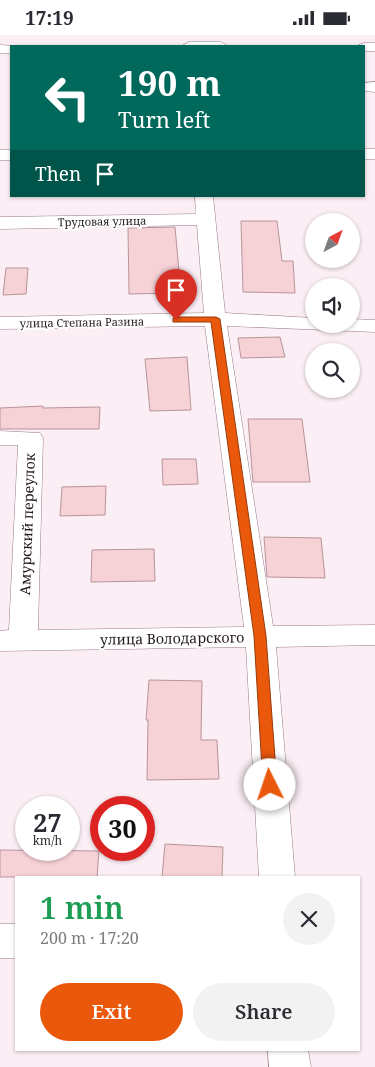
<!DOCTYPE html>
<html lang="en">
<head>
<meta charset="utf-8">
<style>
	:root { --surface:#fff; --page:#f2f2f3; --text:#2b2b33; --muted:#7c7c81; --accent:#ea580c }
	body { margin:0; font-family:"Noto Serif",serif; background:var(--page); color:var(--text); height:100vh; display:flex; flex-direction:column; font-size:19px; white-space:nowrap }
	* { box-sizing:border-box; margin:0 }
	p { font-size:16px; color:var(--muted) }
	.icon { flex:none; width:28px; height:28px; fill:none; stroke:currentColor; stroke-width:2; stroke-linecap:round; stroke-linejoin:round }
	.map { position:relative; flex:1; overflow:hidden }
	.drawer { position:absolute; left:15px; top:841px; width:345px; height:175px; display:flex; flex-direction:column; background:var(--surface); border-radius:0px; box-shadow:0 1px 4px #0004 }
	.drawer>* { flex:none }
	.guide { position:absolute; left:10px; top:10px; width:355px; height:152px; border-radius:0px; box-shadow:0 1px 4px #0004; background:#00695c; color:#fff; overflow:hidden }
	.needle { width:32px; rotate:41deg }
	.tools { position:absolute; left:305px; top:178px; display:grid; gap:10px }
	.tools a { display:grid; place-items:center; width:55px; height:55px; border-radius:50%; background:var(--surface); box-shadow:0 1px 4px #0004; font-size:25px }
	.speed { position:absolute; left:15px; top:761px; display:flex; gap:10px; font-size:25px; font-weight:700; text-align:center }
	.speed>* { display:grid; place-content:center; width:65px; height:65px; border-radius:50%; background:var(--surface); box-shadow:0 1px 4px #0004; line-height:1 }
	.speed small { font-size:12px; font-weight:400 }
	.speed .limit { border:8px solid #d22; background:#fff; color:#111 }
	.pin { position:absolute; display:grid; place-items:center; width:42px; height:42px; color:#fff; margin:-51px -21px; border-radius:50% 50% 50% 0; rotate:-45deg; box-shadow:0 0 5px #0007 }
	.pin .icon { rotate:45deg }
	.me { position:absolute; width:55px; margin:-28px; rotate:356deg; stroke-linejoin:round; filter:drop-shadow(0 0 4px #0008) }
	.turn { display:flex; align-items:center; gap:18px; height:105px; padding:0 25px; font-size:22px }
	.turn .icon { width:65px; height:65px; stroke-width:2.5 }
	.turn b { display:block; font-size:35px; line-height:42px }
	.then { display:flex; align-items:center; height:48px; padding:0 25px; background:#0003; gap:10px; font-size:19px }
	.round { display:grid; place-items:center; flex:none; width:52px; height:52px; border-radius:26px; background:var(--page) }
	.headline { display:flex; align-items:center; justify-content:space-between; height:85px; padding:0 25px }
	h1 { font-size:30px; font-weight:600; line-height:38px; color:#1e9e55 }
	.cta { display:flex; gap:10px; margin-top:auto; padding:10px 25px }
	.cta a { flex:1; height:58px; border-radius:30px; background:var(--accent); color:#fff; font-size:20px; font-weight:600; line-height:58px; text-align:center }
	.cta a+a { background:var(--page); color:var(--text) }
	.status { display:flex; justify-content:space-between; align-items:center; height:35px; padding:0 25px; background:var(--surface); direction:ltr }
	.status svg { height:14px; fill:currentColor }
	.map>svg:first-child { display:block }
	.building { fill:#f6d1d6; stroke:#b79599 }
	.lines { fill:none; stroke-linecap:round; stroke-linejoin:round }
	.minor-casing { stroke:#977b8b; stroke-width:1 }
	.minor { fill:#fff; fill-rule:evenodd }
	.route { fill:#ea580c; stroke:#983908 }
	.labels { text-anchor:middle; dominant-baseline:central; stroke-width:4.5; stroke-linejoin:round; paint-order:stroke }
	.far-street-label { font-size:11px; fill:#251a20; stroke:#fff }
	.street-label { font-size:14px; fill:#251a20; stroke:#fff }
</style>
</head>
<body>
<div class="status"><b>17:19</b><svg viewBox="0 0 49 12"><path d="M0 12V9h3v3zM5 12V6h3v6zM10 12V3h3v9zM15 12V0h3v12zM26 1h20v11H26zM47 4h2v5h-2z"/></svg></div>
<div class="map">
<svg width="375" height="1032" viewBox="0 0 375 1032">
	<rect width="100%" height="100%" fill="#fbeef5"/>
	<path class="building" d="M 241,186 L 277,186 L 282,226 L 293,226 L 295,258 L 243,257 Z
		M 175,192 L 181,258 L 129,259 L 128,193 Z
		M 6,233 L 28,233 L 26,259 L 3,260 Z
		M 280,302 L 285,322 L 241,323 L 238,303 Z
		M 187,322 L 191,375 L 150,376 L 145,324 Z
		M 43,371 L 43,373 L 100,372 L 99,394 L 0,394 L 0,373 Z
		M 248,384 L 302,384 L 310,447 L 253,447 Z
		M 162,424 L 196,424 L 198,449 L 163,450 Z
		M 106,451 L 105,480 L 60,481 L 62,452 Z
		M 264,502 L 321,503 L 325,543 L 267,542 Z
		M 154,514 L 155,546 L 91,547 L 92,515 Z
		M 149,645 L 202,646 L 201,705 L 217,705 L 219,744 L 147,745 L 148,685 L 146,685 Z
		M 165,809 L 223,812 L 222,842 L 162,842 Z
		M 0,815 L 99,816 L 97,842 L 0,842 Z"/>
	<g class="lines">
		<g class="minor-casing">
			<path id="minor" d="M 189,7 L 221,7 L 228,11 L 182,11 Z
				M 364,8 L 375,8 L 375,16 L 364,16 L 364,11 L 357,11 Z
				M 0,10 L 16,11 L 11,11 L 11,18 L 0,18 Z
				M 375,47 L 375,57 L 364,56 L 364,48 Z
				M 364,114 L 375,114 L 375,124 L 364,124 Z
				M 0,115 L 11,115 L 11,125 L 0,125 Z
				M 195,161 L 213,161 L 225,278 L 314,283 L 314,289 L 351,289 L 351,284 L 375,285 L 375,297 L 227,291 L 273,591 L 375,590 L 375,610 L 276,612 L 295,842 L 259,842 L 246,612 L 0,616 L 0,596 L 9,595 L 18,410 L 0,410 L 0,396 L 40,398 L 43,403 L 38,595 L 244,592 L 205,291 L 0,294 L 0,282 L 204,278 L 197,190 L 0,194 L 0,182 L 196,179 Z
				M 0,889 L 16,889 L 16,923 L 0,923 Z
				M 268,1015 L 308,1015 L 311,1032 L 269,1032 Z"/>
		</g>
		<use href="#minor" class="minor"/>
	</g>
	<path class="route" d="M 176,282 L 216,282 L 220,284 L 266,601 L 277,750 L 275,754 L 265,754 L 263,750 L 254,601 L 211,287 L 173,287 L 173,283 Z"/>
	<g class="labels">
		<g class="far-street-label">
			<text transform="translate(102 186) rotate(-1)">Трудовая улица</text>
			<text transform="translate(82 287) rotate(-1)">улица Степана Разина</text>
		</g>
		<g class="street-label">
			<text transform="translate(27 489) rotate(-88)">Амурский переулок</text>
			<text transform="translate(172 603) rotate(-1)">улица Володарского</text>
		</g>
	</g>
</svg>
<div class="tools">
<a><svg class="needle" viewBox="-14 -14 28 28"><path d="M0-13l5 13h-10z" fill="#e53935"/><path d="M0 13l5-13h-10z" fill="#7c7c81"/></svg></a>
<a><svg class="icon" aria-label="sound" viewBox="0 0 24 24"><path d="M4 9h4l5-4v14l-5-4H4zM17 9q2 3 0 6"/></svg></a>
<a><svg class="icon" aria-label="search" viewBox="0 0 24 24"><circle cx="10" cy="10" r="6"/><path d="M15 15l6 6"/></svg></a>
</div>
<div class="speed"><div>27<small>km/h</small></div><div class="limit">30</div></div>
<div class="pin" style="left:176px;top:285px;background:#d93025"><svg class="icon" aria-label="arrive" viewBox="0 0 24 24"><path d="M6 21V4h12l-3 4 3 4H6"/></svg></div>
<svg class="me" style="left:270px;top:750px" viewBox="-20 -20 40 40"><circle r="19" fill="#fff"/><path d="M0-13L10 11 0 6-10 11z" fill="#ea580c"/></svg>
<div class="guide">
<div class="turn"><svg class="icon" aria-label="left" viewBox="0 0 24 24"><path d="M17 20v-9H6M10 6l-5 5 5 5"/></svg><div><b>190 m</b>Turn left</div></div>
<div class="then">Then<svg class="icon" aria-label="arrive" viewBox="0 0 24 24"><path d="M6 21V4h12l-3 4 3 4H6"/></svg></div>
</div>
<section class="drawer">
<div class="headline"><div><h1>1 min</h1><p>200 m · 17:20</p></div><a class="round"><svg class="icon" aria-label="close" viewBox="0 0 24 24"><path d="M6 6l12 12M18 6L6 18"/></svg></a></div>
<div class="cta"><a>Exit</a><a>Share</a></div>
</section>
</div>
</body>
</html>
